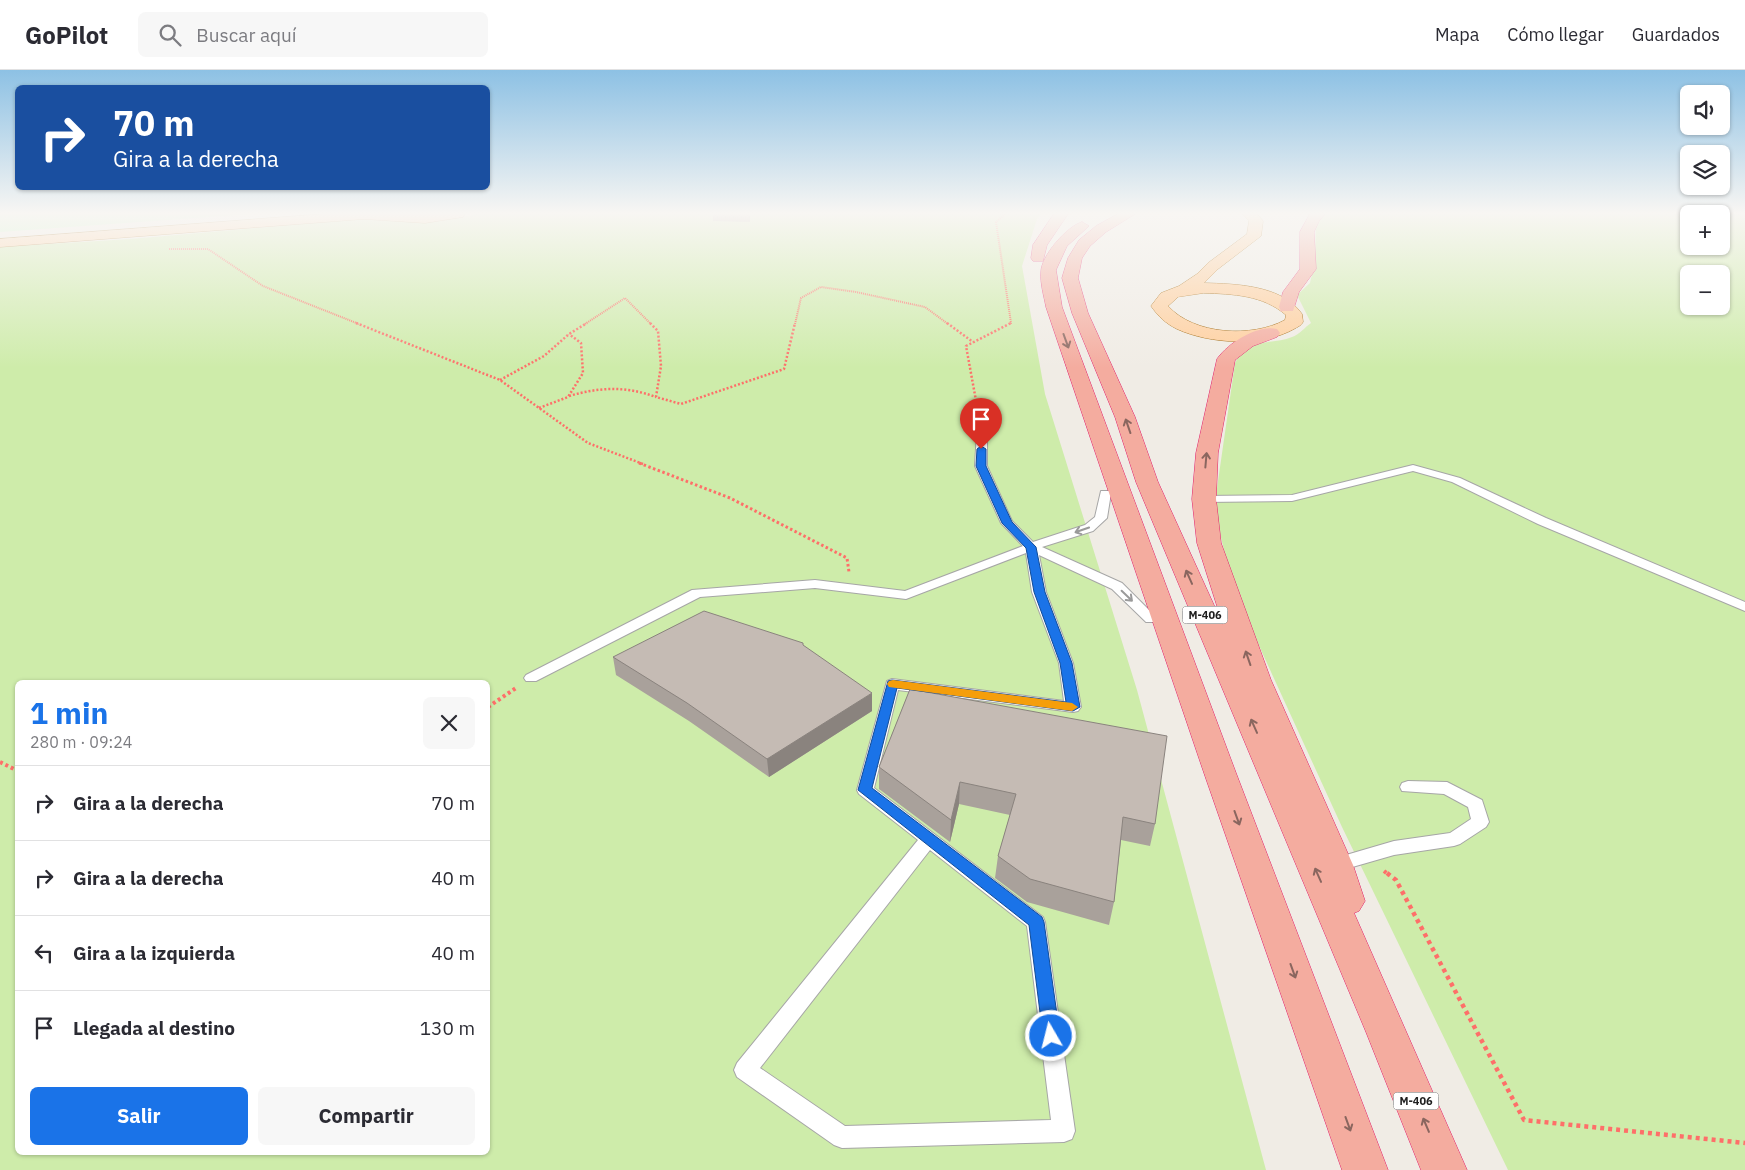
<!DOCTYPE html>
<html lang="es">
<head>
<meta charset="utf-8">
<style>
	:root { --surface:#fff; --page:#f7f7f7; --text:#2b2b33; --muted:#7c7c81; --line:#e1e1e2; --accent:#1a73e8 }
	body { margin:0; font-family:"IBM Plex Sans",sans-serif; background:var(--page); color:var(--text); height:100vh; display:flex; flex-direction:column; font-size:19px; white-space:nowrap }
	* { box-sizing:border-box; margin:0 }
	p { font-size:16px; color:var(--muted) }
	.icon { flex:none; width:28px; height:28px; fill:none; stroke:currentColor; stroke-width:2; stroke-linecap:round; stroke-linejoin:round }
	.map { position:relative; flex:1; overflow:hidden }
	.side { position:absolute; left:15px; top:610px; width:475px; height:475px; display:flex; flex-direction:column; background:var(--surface); border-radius:8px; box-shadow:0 1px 4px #0004 }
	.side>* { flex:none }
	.guide { position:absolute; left:15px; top:15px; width:475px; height:105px; border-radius:8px; box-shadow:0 1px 4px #0004; background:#1a4fa0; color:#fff; overflow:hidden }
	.tools { position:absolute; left:1680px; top:15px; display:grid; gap:10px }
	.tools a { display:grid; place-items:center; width:50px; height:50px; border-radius:8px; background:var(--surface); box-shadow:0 1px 4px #0004; font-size:25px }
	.pin { position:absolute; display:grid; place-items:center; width:42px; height:42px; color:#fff; margin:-51px -21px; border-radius:50% 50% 50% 0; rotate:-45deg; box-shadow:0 0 5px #0007 }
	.pin .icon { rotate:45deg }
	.me { position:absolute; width:55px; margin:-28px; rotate:352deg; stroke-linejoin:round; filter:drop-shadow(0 0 4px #0008) }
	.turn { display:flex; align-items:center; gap:18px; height:105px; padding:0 15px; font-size:22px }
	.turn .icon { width:65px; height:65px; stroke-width:2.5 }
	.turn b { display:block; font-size:35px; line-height:42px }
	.round { display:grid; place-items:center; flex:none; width:52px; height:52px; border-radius:8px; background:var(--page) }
	.head { display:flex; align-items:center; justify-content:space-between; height:85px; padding:0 15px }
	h1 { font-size:30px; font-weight:700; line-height:38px; color:var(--accent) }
	.cta { display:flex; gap:10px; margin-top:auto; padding:10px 15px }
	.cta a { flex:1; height:58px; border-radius:8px; background:var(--accent); color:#fff; font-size:20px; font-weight:700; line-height:58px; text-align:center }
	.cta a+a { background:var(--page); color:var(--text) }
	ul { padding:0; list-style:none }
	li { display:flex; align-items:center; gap:15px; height:75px; padding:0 15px; border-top:1px solid var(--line) }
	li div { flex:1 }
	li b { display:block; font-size:19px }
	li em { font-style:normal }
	header { display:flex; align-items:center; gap:30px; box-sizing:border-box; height:70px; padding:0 25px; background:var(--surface); border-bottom:1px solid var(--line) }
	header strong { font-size:24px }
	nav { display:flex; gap:28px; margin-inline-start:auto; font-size:18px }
	.search { width:350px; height:45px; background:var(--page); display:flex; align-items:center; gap:12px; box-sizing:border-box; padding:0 18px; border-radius:8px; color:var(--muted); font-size:19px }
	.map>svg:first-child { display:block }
	.grass { fill:#ceecaa; fill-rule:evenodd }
	.park { fill:#c2fbc3 }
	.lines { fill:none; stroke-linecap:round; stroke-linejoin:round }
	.service-casing { stroke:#a6a6a6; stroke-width:2 }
	.primary-casing { stroke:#9b5e00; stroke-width:1 }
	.trunk-casing { stroke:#e1206d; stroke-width:1 }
	.path-far4 { stroke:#fe6f69; stroke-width:2; stroke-dasharray:1 1; stroke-linecap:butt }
	.path-far3 { stroke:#fe6f69; stroke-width:2.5; stroke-dasharray:2 2; stroke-linecap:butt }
	.path-far2 { stroke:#fe6f69; stroke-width:3; stroke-dasharray:2.5 2.5; stroke-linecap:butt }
	.path-far1 { stroke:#fe6f69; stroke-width:4; stroke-dasharray:3 3; stroke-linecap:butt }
	.path { stroke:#fe6f69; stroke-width:4.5; stroke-dasharray:4 4; stroke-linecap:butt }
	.service { fill:#fff; fill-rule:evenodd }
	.primary { fill:#ffce9c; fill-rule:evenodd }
	.trunk { fill:#f4ac9f; fill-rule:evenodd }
	.wall { fill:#a9a19b }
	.shaded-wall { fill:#8a837e }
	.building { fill:#c5bbb4; stroke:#8a837e }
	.oneway { stroke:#8a665f }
	.oneway2 { stroke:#9a9a9a }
	.route { fill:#1a73e8; stroke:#114b97 }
	.slow { fill:#f59e0b }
	.labels { text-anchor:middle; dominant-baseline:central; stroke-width:5; stroke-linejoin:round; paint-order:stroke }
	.shield { fill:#fff; stroke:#626262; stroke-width:1 }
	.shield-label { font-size:11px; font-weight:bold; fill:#1f1f1f }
</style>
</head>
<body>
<header>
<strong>GoPilot</strong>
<div class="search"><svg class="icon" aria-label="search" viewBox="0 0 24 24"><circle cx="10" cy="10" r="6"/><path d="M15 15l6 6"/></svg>Buscar aquí</div>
<nav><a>Mapa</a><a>Cómo llegar</a><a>Guardados</a></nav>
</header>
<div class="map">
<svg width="1745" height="1100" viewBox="0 0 1745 1100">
	<rect width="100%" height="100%" fill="#f0ece5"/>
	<path class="grass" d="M 478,144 L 1041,144 L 1037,149 L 1022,196 L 1045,324 L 1137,620 L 1266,1100 L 0,1100 L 0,177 L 130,169 L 361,149 L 402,152 L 436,152 ZM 18,612 L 488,612 L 488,1082 L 18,1082 Z
		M 1324,144 L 1689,144 L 1689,176 L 1721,176 L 1721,144 L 1745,144 L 1745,1100 L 1508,1100 L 1342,757 L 1234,521 L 1214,439 L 1235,293 C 1249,266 1269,276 1292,267 C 1299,265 1305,257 1311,253 L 1297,225 L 1310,213 L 1315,190 L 1316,156 ZM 1689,204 L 1721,204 L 1721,236 L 1689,236 Z"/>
	<path class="park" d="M 0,144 L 251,144 L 0,162 Z"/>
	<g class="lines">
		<g class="service-casing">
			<path id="service" d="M 982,358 L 987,361 L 987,396 L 1012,451 L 1033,472 L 1085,455 L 1095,447 L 1101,421 L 1109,421 L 1111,423 L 1107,448 L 1093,461 L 1042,477 L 1122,513 L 1158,549 L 1156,552 L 1146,552 L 1112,519 L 1039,485 L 1046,522 L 1073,593 L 1081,637 L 1078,641 L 1073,642 L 898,620 L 874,718 L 1043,847 L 1045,852 L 1075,1061 L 1072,1069 L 1064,1072 L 842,1078 L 834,1075 L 737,1007 L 734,1000 L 737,993 L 918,770 L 859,724 L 857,720 L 887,611 L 892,609 L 1064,631 L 1059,593 L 1032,522 L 1026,483 L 906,529 L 815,518 L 700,527 L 536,611 L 526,611 L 524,608 L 526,605 L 692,520 L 815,510 L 905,521 L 1023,476 L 1001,453 L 975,396 L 977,361 ZM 930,780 L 1027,856 L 1051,1050 L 845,1056 L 760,998 Z
				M 1413,395 L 1460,408 L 1546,448 L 1745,532 L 1745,541 L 1538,454 L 1452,412 L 1413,401 L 1292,431 L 1204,432 L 1198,429 L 1204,426 L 1292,425 Z
				M 1408,711 L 1447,712 L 1482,730 L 1489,752 L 1486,757 L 1460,774 L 1454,776 L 1394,785 L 1335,802 L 1329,800 L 1326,795 L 1329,790 L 1394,771 L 1450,763 L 1471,749 L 1468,737 L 1444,724 L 1402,721 L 1400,717 L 1402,713 Z"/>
		</g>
		<g class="primary-casing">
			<path id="primary" d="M 323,144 L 465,144 L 463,147 L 425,153 L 364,149 L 0,177 L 0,169 Z
				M 1243,144 L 1257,144 L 1263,151 L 1261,166 L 1218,199 L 1204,213 C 1236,214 1282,215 1302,244 C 1302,247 1303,249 1303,252 C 1301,256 1297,257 1294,259 C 1262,277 1210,274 1177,259 C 1165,253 1158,246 1151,236 L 1161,223 L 1179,216 L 1197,204 L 1208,193 L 1247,164 L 1249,151 ZM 1204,223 C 1233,224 1263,225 1286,245 L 1285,250 C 1252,268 1194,265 1168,236 L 1178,227 Z"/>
		</g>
		<g class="trunk-casing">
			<path id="trunk" d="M 1054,144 L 1068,144 L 1047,175 L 1043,191 L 1033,191 L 1031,188 L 1033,175 Z
				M 1118,144 L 1135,144 L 1106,162 L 1090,176 L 1082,188 L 1078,208 L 1088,243 L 1135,347 L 1158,412 L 1223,555 L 1197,473 L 1192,429 L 1196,383 L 1217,289 C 1228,273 1258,254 1277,259 L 1280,263 L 1277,267 L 1253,276 L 1235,290 L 1218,383 L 1216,429 L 1221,473 L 1271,610 L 1353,795 L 1365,831 L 1359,841 L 1354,843 L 1467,1100 L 1421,1100 L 1366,962 L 1136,412 L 1115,347 L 1072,243 L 1062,208 L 1068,188 L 1079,170 L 1096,156 Z
				M 1310,144 L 1325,144 L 1319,151 L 1314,162 L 1316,199 L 1299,222 L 1293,241 L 1281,241 L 1279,237 L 1283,222 L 1300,199 L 1300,162 Z
				M 1082,152 L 1089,156 L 1067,176 L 1056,200 L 1062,237 L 1236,703 L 1388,1100 L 1342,1100 L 1204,703 L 1046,237 C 1044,226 1040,213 1041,202 C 1041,186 1067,156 1082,152 Z"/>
		</g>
		<path class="path-far4" d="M 1005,144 L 996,152 L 1011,253 L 1009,254
			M 169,179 L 208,179 L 263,216 L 359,254
			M 585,254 L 625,228 L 651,254
			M 795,254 L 801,228 L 821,217 L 856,222 L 925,237 L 948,254"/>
		<path class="path-far3" d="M 356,253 L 500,310 L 588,373 L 643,394
			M 650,253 L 658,261 L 661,296 L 656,327 L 681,334 L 784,299 L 795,253
			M 947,253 L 973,272
			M 500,310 L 544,286 L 569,264 L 587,253
			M 569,326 C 600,317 626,316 656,327
			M 539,338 L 568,327 L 583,303 L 581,273 L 569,264
			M 979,347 L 966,276 L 1011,253"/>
		<path class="path-far2" d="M 639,393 L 730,428 L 847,488 L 849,502"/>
		<path class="path-far1" d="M 488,637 L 516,618
			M 0,692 L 18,701
			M 1384,801 L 1389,805"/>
		<path class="path" d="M 1387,803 L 1396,810 L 1524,1050 L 1745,1073"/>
		<use href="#service" class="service"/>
		<use href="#primary" class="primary"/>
		<use href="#trunk" class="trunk"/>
	</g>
	<path class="wall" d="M 713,144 L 750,144 L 750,152 L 713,151 Z
		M 803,575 L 872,641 L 769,707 L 689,651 L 616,605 L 613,587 Z
		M 910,619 L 1155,754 L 1150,776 L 1121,770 L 1114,832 L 1109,855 L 1027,832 L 995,808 L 998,786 L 1010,745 L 959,734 L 950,772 L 879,719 L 879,697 Z"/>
	<path class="shaded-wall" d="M 872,623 L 872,641 L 769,707 L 767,689 Z
		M 960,712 L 959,734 L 950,772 L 951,750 Z"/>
	<path class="building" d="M 704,541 L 803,573 L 803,575 L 872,623 L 767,689 L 687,633 L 613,587 Z
		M 910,619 L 1167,666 L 1155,754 L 1123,747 L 1114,832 L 1030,809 L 998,786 L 1016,724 L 960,712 L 951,750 L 879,697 Z"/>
	<defs><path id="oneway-shaft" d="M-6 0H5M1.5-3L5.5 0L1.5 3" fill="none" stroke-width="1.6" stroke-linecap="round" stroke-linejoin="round" transform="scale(1.25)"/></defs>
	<g class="oneway">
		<use href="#oneway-shaft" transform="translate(1066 271) rotate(70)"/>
		<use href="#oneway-shaft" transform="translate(1128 356) rotate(-109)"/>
		<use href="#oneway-shaft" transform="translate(1206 390) rotate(-85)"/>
		<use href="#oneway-shaft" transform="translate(1189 507) rotate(-114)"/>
		<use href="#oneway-shaft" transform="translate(1248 588) rotate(-109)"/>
		<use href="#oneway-shaft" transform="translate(1254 656) rotate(-114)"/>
		<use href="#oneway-shaft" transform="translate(1237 748) rotate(70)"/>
		<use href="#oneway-shaft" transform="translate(1318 805) rotate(-114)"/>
		<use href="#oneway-shaft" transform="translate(1293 901) rotate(70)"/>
		<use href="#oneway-shaft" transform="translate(1348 1054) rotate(70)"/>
		<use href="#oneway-shaft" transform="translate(1426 1055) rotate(-113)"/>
	</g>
	<g class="oneway2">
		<use href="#oneway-shaft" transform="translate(1082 460) rotate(161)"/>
		<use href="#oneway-shaft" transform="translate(1127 526) rotate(44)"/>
	</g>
	<linearGradient id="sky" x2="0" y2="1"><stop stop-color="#8dc1e4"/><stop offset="0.48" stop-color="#f8f6f3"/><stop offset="1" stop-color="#f8f6f3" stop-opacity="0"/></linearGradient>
	<rect width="1745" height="298" fill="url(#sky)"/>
	<path class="route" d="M 981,376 L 986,379 L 986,396 L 1012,452 L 1036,477 L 1045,522 L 1072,593 L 1080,637 L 1073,641 L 897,618 L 872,718 L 1042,847 L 1044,852 L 1060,966 L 1058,971 L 1051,973 L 1045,971 L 1043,966 L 1029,855 L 858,720 L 888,611 L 892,610 L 1066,632 L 1060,593 L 1034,522 L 1026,478 L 1002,453 L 976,396 L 977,379 Z"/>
	<path class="slow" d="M 893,610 L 1072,633 L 1078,637 L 1072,641 L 889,617 L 887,614 L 889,611 Z"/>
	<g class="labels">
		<g class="shield">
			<rect x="1182.5" y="536.5" width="45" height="17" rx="4"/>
			<rect x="1393.5" y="1022.5" width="45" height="17" rx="4"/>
		</g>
		<g class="shield-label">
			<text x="1205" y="545">M-406</text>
			<text x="1416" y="1031">M-406</text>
		</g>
	</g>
</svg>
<div class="tools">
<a><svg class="icon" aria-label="sound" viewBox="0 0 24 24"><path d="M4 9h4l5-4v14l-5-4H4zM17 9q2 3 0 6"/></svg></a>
<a><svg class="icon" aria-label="layers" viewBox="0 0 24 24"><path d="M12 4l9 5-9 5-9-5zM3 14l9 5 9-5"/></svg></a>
<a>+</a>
<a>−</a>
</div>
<div class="pin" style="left:981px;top:379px;background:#d93025"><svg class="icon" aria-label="arrive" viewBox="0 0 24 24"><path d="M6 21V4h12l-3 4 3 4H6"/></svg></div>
<svg class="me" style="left:1051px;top:966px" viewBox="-20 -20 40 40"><circle r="17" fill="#1a73e8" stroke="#fff" stroke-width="3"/><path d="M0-11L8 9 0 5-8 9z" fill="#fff"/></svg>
<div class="guide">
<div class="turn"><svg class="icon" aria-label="right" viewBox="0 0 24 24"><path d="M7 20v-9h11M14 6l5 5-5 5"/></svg><div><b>70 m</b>Gira a la derecha</div></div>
</div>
<section class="side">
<div class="head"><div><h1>1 min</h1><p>280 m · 09:24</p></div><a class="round"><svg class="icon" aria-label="close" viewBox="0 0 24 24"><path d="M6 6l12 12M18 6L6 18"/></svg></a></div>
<ul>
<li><svg class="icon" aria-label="right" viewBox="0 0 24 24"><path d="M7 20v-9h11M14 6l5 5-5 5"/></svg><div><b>Gira a la derecha</b></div><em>70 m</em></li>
<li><svg class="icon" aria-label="right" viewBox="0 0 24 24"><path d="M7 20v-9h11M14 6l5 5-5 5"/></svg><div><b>Gira a la derecha</b></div><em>40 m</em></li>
<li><svg class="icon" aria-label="left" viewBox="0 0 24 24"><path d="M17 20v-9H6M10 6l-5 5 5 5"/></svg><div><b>Gira a la izquierda</b></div><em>40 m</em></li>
<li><svg class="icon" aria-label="arrive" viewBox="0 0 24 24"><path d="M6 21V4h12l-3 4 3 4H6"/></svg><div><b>Llegada al destino</b></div><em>130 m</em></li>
</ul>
<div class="cta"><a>Salir</a><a>Compartir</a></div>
</section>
</div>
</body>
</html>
